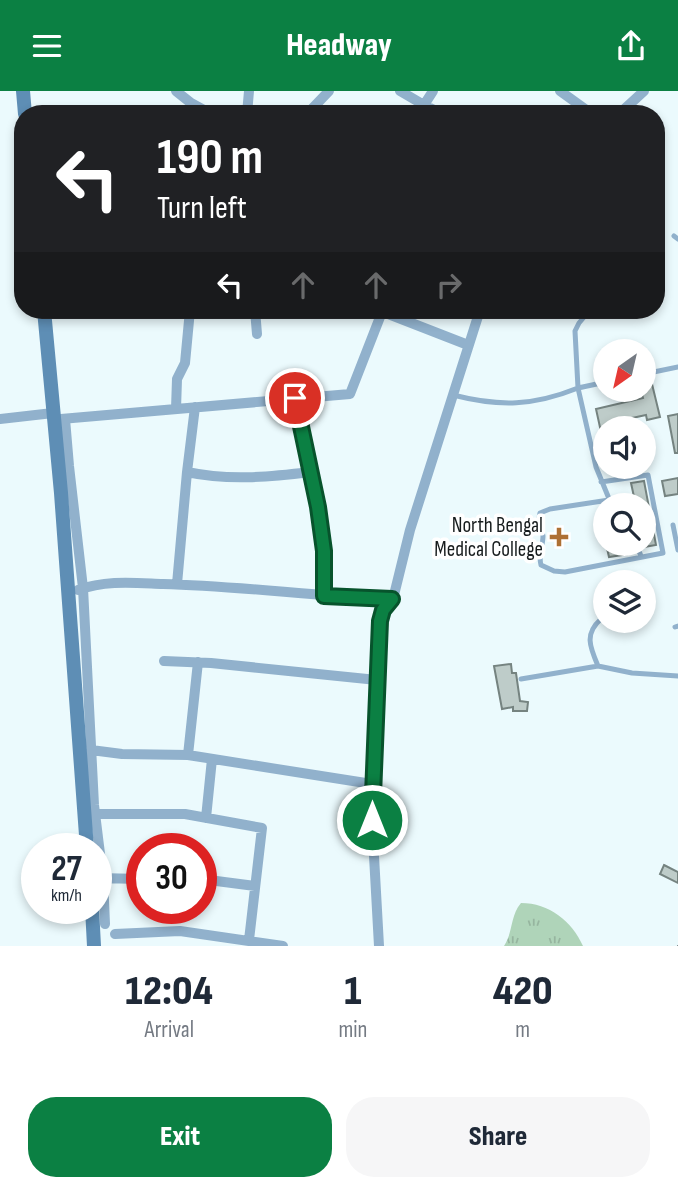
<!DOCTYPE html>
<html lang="en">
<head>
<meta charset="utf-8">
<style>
	:root { --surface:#fff; --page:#f6f6f7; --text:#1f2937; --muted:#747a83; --accent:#0b8043 }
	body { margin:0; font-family:"Sofia Sans Condensed",sans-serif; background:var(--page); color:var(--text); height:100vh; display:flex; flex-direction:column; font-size:26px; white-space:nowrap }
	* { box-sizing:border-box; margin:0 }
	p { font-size:23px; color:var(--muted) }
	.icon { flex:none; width:38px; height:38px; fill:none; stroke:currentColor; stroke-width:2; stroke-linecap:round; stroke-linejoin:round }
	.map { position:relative; height:855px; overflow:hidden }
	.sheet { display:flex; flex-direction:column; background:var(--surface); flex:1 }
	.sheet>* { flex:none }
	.hud { position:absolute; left:14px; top:14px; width:651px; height:214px; border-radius:28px; box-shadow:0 4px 10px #0003; background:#202124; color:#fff; overflow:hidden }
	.needle { width:46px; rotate:214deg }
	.fabs { position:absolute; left:593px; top:248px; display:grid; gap:14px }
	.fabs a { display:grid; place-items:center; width:63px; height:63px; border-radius:50%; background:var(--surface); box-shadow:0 4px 10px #0003; font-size:35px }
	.speed { position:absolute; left:21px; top:742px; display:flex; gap:14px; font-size:35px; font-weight:700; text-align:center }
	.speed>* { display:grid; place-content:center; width:91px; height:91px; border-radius:50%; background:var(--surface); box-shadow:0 4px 10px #0003; line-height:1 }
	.speed small { font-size:18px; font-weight:400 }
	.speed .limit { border:10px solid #d22; background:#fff; color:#111 }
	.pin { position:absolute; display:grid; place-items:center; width:60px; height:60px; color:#fff; margin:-30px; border:4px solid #fff; border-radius:50%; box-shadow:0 2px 7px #0007 }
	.me { position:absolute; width:77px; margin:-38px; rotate:0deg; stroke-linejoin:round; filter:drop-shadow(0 0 5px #0008) }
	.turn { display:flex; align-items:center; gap:24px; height:147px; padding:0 28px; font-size:32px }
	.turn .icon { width:91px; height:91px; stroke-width:2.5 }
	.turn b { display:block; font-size:49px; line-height:60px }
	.lanes { display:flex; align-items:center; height:66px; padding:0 28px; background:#0003; justify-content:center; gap:35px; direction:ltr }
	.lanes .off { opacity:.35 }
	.eta { display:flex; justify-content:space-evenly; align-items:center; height:119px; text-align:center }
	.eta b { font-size:42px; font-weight:800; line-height:49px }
	.action { display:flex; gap:14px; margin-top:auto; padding:14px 28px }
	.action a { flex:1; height:80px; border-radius:28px; background:var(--accent); color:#fff; font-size:28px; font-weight:800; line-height:80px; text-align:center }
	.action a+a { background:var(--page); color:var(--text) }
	header { display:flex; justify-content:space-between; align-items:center; height:91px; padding:0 28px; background:var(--accent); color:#fff; font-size:32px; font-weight:800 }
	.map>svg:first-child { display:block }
	.grass { fill:url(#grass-tufts) }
	.building { fill:#beccc9; stroke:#758380; stroke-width:2 }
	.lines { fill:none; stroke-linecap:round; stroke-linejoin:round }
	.path { stroke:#879193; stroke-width:2; stroke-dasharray:7 3.5; stroke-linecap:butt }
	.lane { stroke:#91b1cc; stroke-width:5 }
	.street { stroke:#91b1cc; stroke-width:10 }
	.secondary { stroke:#5e8eb5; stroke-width:14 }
	.route-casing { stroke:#07532c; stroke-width:18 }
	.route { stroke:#0b8043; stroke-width:12 }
	.poi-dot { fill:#ad7034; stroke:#fff; stroke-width:2.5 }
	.labels { text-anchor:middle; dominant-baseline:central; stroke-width:7; stroke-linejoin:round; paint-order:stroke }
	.poi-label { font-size:21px; fill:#171c1d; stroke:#fff; text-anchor:end }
</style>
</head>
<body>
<header><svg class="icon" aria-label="menu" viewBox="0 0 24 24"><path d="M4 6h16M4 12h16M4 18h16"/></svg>Headway<svg class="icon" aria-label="share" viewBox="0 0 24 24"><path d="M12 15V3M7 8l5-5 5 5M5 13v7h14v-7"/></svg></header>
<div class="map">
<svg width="678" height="855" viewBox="0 0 678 855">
	<defs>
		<pattern id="grass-tufts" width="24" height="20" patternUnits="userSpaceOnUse" patternTransform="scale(1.75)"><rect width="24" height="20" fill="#afd4b9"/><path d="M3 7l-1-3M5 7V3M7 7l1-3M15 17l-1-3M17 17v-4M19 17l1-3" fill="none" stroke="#96b59f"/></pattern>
	</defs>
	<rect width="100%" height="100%" fill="#ebfafd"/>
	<path class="grass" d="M 521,812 C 549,812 572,830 583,855 L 504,855 C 513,842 510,825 521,812 Z"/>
	<path class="building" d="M 652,293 L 660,326 L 647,329 L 646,324 L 609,332 L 611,338 L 606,338 L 606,350 L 603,350 L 596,318 L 643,307 L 641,299 L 644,299 L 644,295 Z
		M 678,323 L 678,362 L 675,362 L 668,325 Z
		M 678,387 L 678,403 L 665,405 L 662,390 Z
		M 644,390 L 656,454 L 644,456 L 644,415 L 636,415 L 631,392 Z
		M 606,453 L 627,453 L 629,463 L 609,466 Z
		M 511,573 L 512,582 L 516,582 L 520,610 L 528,611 L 527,620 L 513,620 L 513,616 L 502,618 L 494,575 Z
		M 664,774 L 678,781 L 678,792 L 660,783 Z"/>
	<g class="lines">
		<path class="path" d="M 677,855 L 678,855"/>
		<path class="lane" d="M 674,145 L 678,148
			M 644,283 L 678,276
			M 606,291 L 578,297 L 596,376 L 612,415
			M 453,304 C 500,316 533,315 578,297 L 575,240 L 579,232 L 590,219
			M 601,391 L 648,384 L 663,462 L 565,481 L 554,480 L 541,474 C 538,464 543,455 543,445 C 542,436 537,431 540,422 L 550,418 L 609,409
			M 673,434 L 678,459
			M 636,453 L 641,465
			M 675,536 L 678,535
			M 598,575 C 590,556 584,543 601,528
			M 521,588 L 598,575 L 632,582 L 678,585"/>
		<path class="street" d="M 176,0 L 191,12 L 211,23
			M 400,0 L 424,14 L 433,0
			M 560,0 L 592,23
			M 247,23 L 249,0
			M 307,23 L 329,0
			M 421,23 L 424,14 L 442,23
			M 619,23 L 644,0
			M 255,219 L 257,243
			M 378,219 L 468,254
			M 295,307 L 318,416 L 324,460 L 324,505
			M 176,318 L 177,288 L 185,272 L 190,219
			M 0,328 L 53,322
			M 61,328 L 350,303 L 382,221
			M 65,328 L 69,375 L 83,497 L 94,714 L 103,787 L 105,833
			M 187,381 C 229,390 268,386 311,381
			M 177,493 L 187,381 L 195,316
			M 78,499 C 106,489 134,492 163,493 C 239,495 315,505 392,508
			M 164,570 L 211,572 L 377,589
			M 91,659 L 122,663 L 188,664 L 372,693
			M 188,664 L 198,571
			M 95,723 L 185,723 L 262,737 L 249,849
			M 206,727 L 212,668
			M 97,787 L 142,788
			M 201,788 L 255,795
			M 115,843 L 180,840 L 283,855
			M 379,855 L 372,729 L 380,529 L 383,519 L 394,504 L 410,439 L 480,219"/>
		<path class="secondary" d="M 23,0 L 25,23
			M 44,219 L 61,402 L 87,758
			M 92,817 L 94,855"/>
	</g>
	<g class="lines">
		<g class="route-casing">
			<path id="route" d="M 295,307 L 318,416 L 324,460 L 324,505 L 392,508 L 383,519 L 380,530 L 372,729"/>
		</g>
		<use href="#route" class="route"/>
	</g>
	<path class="poi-dot" d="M555.5 435.5h7v7h7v7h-7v7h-7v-7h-7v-7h7z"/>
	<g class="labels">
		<g class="poi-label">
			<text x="543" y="434">North Bengal<tspan x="543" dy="24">Medical College</tspan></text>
		</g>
	</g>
</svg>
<div class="fabs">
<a><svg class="needle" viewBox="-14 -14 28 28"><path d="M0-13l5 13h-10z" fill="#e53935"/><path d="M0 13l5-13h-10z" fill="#747a83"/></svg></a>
<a><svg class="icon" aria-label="sound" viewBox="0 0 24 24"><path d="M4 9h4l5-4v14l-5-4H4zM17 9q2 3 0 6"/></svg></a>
<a><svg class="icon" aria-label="search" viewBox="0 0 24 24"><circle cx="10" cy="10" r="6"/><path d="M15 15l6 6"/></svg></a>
<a><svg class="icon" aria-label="layers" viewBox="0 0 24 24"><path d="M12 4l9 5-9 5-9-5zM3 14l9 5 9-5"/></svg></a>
</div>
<div class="speed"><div>27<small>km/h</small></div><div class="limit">30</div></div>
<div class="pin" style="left:295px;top:307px;background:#d93025"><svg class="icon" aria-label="arrive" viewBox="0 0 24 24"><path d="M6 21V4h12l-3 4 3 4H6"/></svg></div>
<svg class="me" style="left:372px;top:729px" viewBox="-20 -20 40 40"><circle r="17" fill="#0b8043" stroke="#fff" stroke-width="3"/><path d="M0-11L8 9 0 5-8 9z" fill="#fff"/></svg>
<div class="hud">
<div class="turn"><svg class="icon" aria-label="left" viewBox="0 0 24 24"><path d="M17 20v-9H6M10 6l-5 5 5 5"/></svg><div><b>190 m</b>Turn left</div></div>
<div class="lanes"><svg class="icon" aria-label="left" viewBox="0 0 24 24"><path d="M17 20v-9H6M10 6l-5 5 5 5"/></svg><svg class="icon off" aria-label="ahead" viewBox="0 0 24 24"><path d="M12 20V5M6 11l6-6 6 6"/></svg><svg class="icon off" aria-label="ahead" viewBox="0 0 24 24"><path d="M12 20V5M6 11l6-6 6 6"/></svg><svg class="icon off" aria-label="right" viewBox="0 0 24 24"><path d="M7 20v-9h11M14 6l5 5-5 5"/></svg></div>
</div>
</div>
<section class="sheet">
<div class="eta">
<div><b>12:04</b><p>Arrival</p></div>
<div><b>1</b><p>min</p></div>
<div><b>420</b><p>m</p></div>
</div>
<div class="action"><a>Exit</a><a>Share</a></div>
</section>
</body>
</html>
